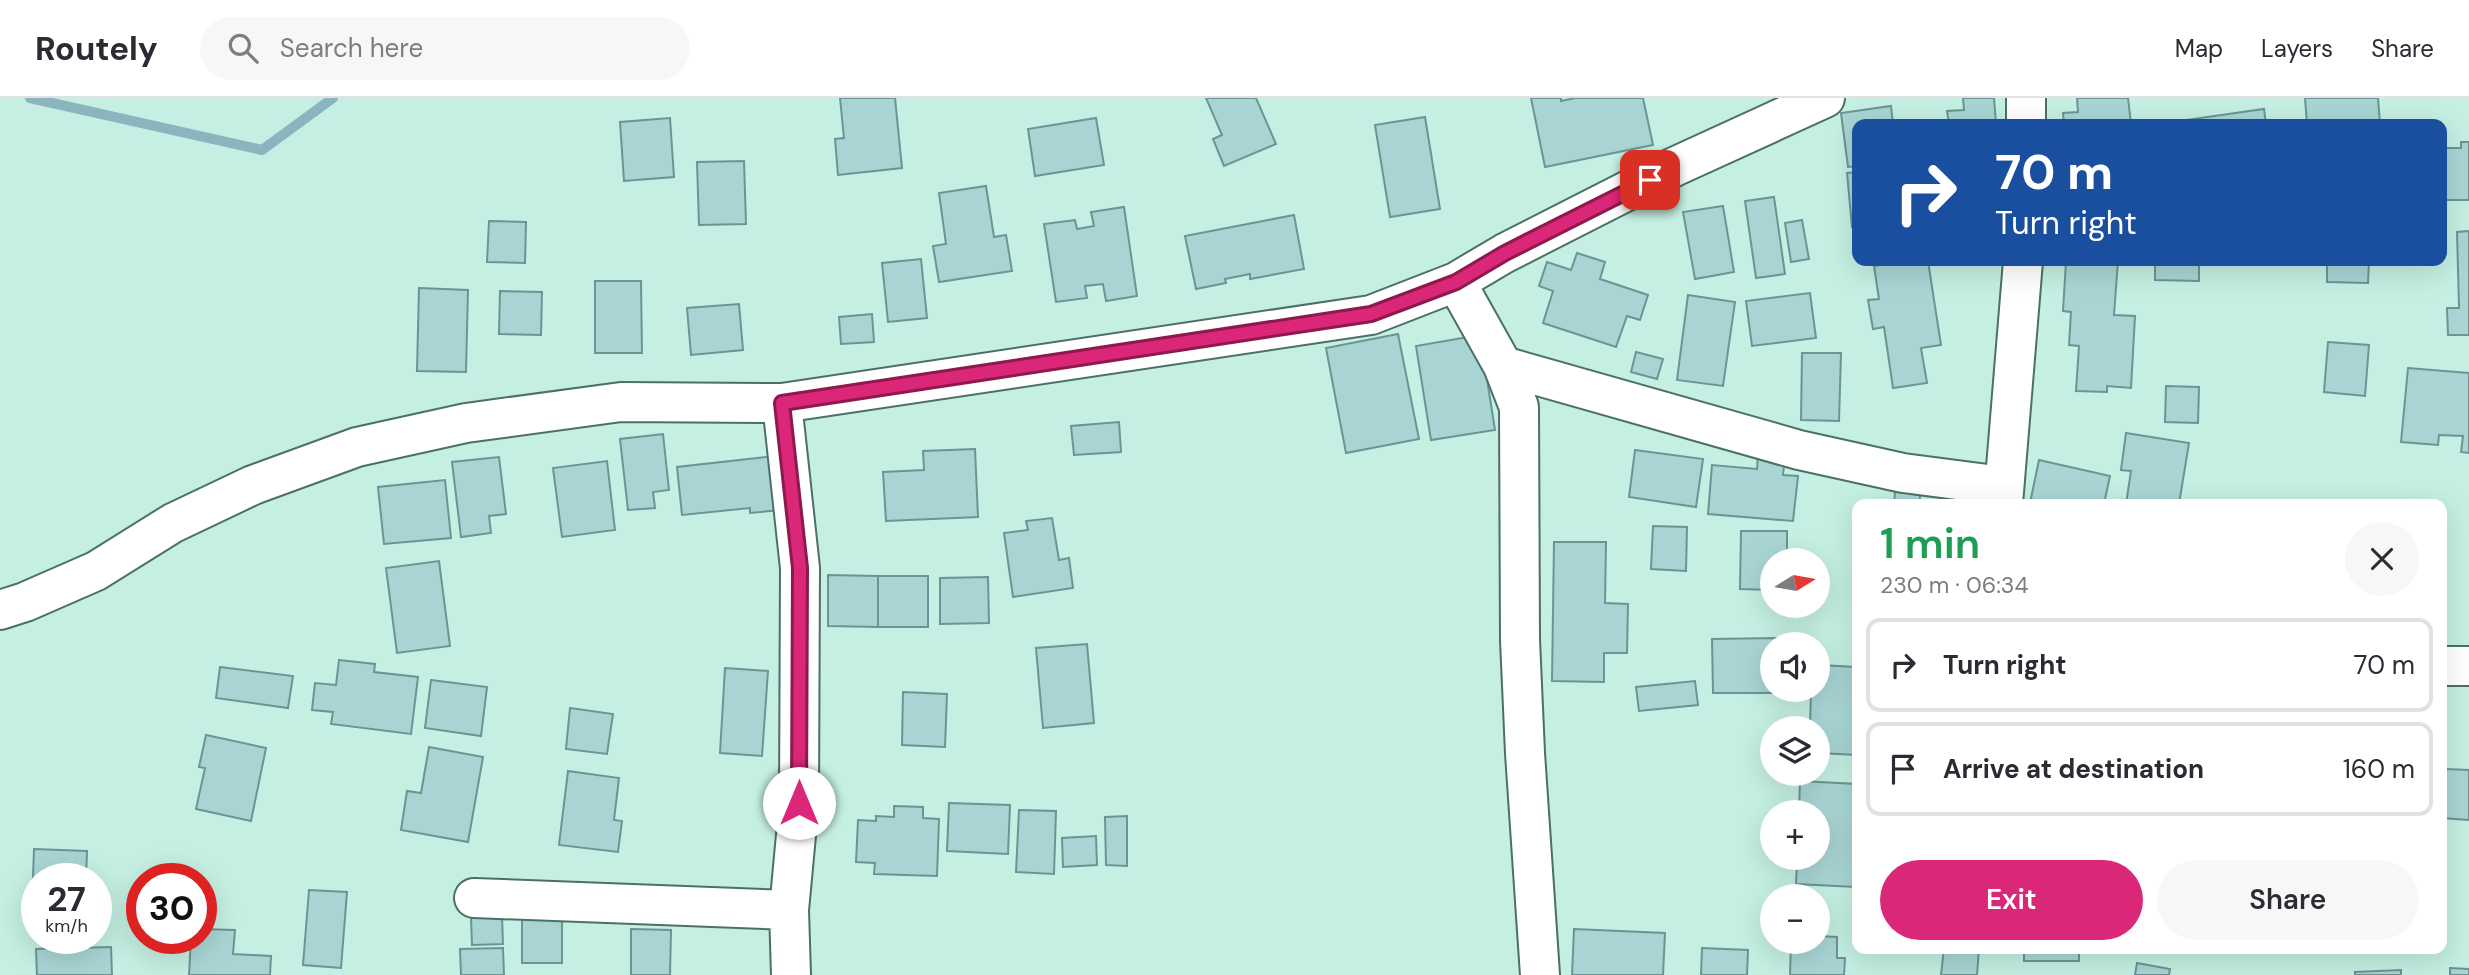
<!DOCTYPE html>
<html lang="en">
<head>
<meta charset="utf-8">
<style>
	:root { --surface:#fff; --page:#f7f7f7; --text:#2b2b33; --muted:#7c7c81; --line:#e1e1e2; --accent:#db2777 }
	body { margin:0; font-family:"DM Sans",sans-serif; background:var(--page); color:var(--text); height:100vh; display:flex; flex-direction:column; font-size:26px; white-space:nowrap }
	* { box-sizing:border-box; margin:0 }
	p { font-size:23px; color:var(--muted) }
	.icon { flex:none; width:38px; height:38px; fill:none; stroke:currentColor; stroke-width:2; stroke-linecap:round; stroke-linejoin:round }
	.map { position:relative; flex:1; overflow:hidden }
	.details { position:absolute; left:1852px; top:401px; width:595px; height:455px; display:flex; flex-direction:column; background:var(--surface); border-radius:14px; box-shadow:0 7px 28px #0002 }
	.details>* { flex:none }
	.guide { position:absolute; left:1852px; top:21px; width:595px; height:147px; border-radius:14px; box-shadow:0 7px 28px #0002; background:#1a4fa0; color:#fff; overflow:hidden }
	.needle { width:46px; rotate:79deg }
	.buttons { position:absolute; left:1760px; top:450px; display:grid; gap:14px }
	.buttons a { display:grid; place-items:center; width:70px; height:70px; border-radius:50%; background:var(--surface); box-shadow:0 7px 28px #0002; font-size:35px }
	.speed { position:absolute; left:21px; top:765px; display:flex; gap:14px; font-size:35px; font-weight:700; text-align:center }
	.speed>* { display:grid; place-content:center; width:91px; height:91px; border-radius:50%; background:var(--surface); box-shadow:0 7px 28px #0002; line-height:1 }
	.speed small { font-size:18px; font-weight:400 }
	.speed .limit { border:10px solid #d22; background:#fff; color:#111 }
	.pin { position:absolute; display:grid; place-items:center; width:60px; height:60px; color:#fff; margin:-30px; border-radius:14px; box-shadow:0 4px 10px #0006 }
	.me { position:absolute; width:77px; margin:-38px; rotate:0deg; stroke-linejoin:round; filter:drop-shadow(0 0 5px #0008) }
	.turn { display:flex; align-items:center; gap:24px; height:147px; padding:0 28px; font-size:32px }
	.turn .icon { width:91px; height:91px; stroke-width:2.5 }
	.turn b { display:block; font-size:49px; line-height:60px }
	.round { display:grid; place-items:center; flex:none; width:74px; height:74px; border-radius:37px; background:var(--page) }
	.head { display:flex; align-items:center; justify-content:space-between; height:119px; padding:0 28px }
	h1 { font-size:42px; font-weight:600; line-height:52px; color:#1e9e55 }
	.button { display:flex; gap:14px; margin-top:auto; padding:14px 28px }
	.button a { flex:1; height:80px; border-radius:42px; background:var(--accent); color:#fff; font-size:28px; font-weight:600; line-height:80px; text-align:center }
	.button a+a { background:var(--page); color:var(--text) }
	ul { padding:0; list-style:none }
	li { display:flex; align-items:center; gap:21px; height:94px; margin:0 14px 10px; padding:0 14px; border:4px solid var(--line); border-radius:14px }
	li div { flex:1 }
	li b { display:block; font-size:26px }
	li em { font-style:normal }
	header { display:flex; align-items:center; gap:42px; box-sizing:border-box; height:98px; padding:0 35px; background:var(--surface); border-bottom:2px solid var(--line) }
	header strong { font-size:33px }
	nav { display:flex; gap:38px; margin-inline-start:auto; font-size:24px }
	.search { width:490px; height:63px; background:var(--page); display:flex; align-items:center; gap:18px; box-sizing:border-box; padding:0 24px; border-radius:38px; color:var(--muted); font-size:26px }
	.map>svg:first-child { display:block }
	.lines { fill:none; stroke-linecap:round; stroke-linejoin:round }
	.stream { stroke:#8bb4bf; stroke-width:10 }
	.building { fill:#a8d5d4; stroke:#6a9594; stroke-width:2 }
	.minor-casing { stroke:#4b7167; stroke-width:42 }
	.minor { stroke:#fff; stroke-width:38 }
	.route-casing { stroke:#8e194d; stroke-width:18 }
	.route { stroke:#db2777; stroke-width:12 }
</style>
</head>
<body>
<header>
<strong>Routely</strong>
<div class="search"><svg class="icon" aria-label="search" viewBox="0 0 24 24"><circle cx="10" cy="10" r="6"/><path d="M15 15l6 6"/></svg>Search here</div>
<nav><a>Map</a><a>Layers</a><a>Share</a></nav>
</header>
<div class="map">
<svg width="2469" height="877" viewBox="0 0 2469 877">
	<rect width="100%" height="100%" fill="#c4efe2"/>
	<g class="lines">
		<path class="stream" d="M 30,0 L 262,52 L 333,0"/>
	</g>
	<path class="building" d="M 840,0 L 895,0 L 902,70 L 838,77 L 835,41 L 844,40 Z
		M 1206,0 L 1256,0 L 1276,46 L 1224,68 L 1213,41 L 1222,37 Z
		M 1531,0 L 1561,0 L 1561,3 L 1575,0 L 1643,0 L 1653,47 L 1545,69 Z
		M 1963,0 L 1994,0 L 1996,26 L 1949,26 L 1947,13 L 1964,12 Z
		M 2077,0 L 2128,0 L 2131,26 L 2064,26 L 2063,15 L 2078,14 Z
		M 2305,0 L 2378,0 L 2380,26 L 2307,26 Z
		M 1891,8 L 1893,26 L 1857,26 L 1857,68 L 1848,69 L 1841,15 Z
		M 2264,11 L 2266,26 L 2187,26 L 2186,22 Z
		M 1425,19 L 1440,111 L 1390,119 L 1375,27 Z
		M 670,20 L 674,79 L 624,83 L 620,24 Z
		M 1096,20 L 1104,67 L 1035,78 L 1028,31 Z
		M 2461,44 L 2469,44 L 2469,102 L 2445,102 L 2445,50 L 2461,50 Z
		M 744,63 L 746,126 L 699,127 L 697,64 Z
		M 1857,74 L 1857,128 L 1852,129 L 1847,75 Z
		M 986,88 L 994,139 L 1006,137 L 1012,173 L 939,184 L 933,148 L 946,146 L 939,95 Z
		M 1774,99 L 1785,176 L 1756,180 L 1745,103 Z
		M 1723,108 L 1734,174 L 1695,181 L 1683,114 Z
		M 1124,109 L 1137,198 L 1106,203 L 1103,186 L 1085,188 L 1087,200 L 1056,204 L 1044,126 L 1075,122 L 1077,131 L 1094,128 L 1091,114 Z
		M 1294,117 L 1304,171 L 1250,181 L 1250,176 L 1225,181 L 1226,185 L 1196,191 L 1185,138 Z
		M 1802,122 L 1809,161 L 1791,164 L 1785,125 Z
		M 489,123 L 526,124 L 525,165 L 487,164 Z
		M 2469,133 L 2469,237 L 2448,237 L 2447,210 L 2459,210 L 2457,134 Z
		M 1577,155 L 1605,164 L 1600,181 L 1648,197 L 1640,222 L 1627,218 L 1616,249 L 1543,225 L 1553,193 L 1539,188 L 1547,164 L 1571,172 Z
		M 921,161 L 927,220 L 888,224 L 882,165 Z
		M 1905,163 L 1928,163 L 1941,247 L 1921,250 L 1927,285 L 1893,290 L 1884,229 L 1873,231 L 1868,202 L 1879,201 L 1874,168 Z
		M 2066,163 L 2118,163 L 2114,217 L 2135,218 L 2131,290 L 2107,288 L 2107,294 L 2076,293 L 2079,248 L 2069,247 L 2071,214 L 2063,213 Z
		M 2155,163 L 2199,163 L 2199,183 L 2155,182 Z
		M 2297,163 L 2369,163 L 2368,185 L 2327,184 L 2327,164 Z
		M 595,183 L 641,183 L 642,255 L 595,255 Z
		M 419,190 L 468,192 L 466,274 L 417,273 Z
		M 500,193 L 542,194 L 541,237 L 499,236 Z
		M 1810,195 L 1816,240 L 1752,248 L 1746,203 Z
		M 1688,197 L 1735,204 L 1723,288 L 1677,282 Z
		M 739,206 L 743,252 L 691,257 L 687,210 Z
		M 872,216 L 874,244 L 841,246 L 839,219 Z
		M 1398,236 L 1419,341 L 1346,355 L 1326,250 Z
		M 1480,237 L 1495,332 L 1431,342 L 1416,248 Z
		M 2328,244 L 2369,247 L 2365,298 L 2324,294 Z
		M 1636,254 L 1663,261 L 1657,281 L 1631,274 Z
		M 1802,255 L 1841,255 L 1839,323 L 1801,322 Z
		M 2408,270 L 2469,275 L 2469,355 L 2461,354 L 2463,338 L 2439,337 L 2438,347 L 2401,344 Z
		M 2166,288 L 2199,289 L 2198,325 L 2165,324 Z
		M 1119,324 L 1121,354 L 1074,357 L 1071,328 Z
		M 2126,335 L 2189,345 L 2179,406 L 2126,406 L 2131,373 L 2121,372 Z
		M 663,336 L 669,392 L 653,394 L 655,410 L 628,412 L 620,341 Z
		M 975,351 L 978,419 L 886,423 L 883,374 L 924,372 L 923,353 Z
		M 1635,352 L 1703,361 L 1696,409 L 1629,399 Z
		M 1758,356 L 1785,358 L 1783,377 L 1798,378 L 1793,423 L 1708,416 L 1712,367 L 1757,371 Z
		M 775,358 L 781,412 L 750,415 L 750,410 L 682,417 L 677,369 Z
		M 499,359 L 506,416 L 489,418 L 491,435 L 461,439 L 452,364 Z
		M 2039,362 L 2110,378 L 2104,406 L 2030,405 Z
		M 607,363 L 615,432 L 562,439 L 553,370 Z
		M 1896,381 L 1922,385 L 1919,406 L 1894,406 Z
		M 445,382 L 451,440 L 384,446 L 378,389 Z
		M 1052,420 L 1059,462 L 1069,460 L 1073,490 L 1013,499 L 1004,435 L 1028,432 L 1026,423 Z
		M 1653,428 L 1687,429 L 1686,473 L 1651,471 Z
		M 1741,433 L 1787,433 L 1787,462 L 1773,462 L 1773,492 L 1740,491 Z
		M 1554,444 L 1606,444 L 1605,505 L 1628,506 L 1627,555 L 1604,555 L 1604,584 L 1552,583 Z
		M 439,463 L 450,548 L 397,555 L 386,470 Z
		M 828,477 L 878,478 L 878,529 L 828,528 Z
		M 878,478 L 928,478 L 928,529 L 878,529 Z
		M 988,479 L 989,525 L 940,526 L 940,480 Z
		M 1778,540 L 1778,546 L 1773,546 L 1773,592 L 1778,592 L 1778,595 L 1713,595 L 1712,541 Z
		M 1087,546 L 1094,625 L 1043,630 L 1036,550 Z
		M 339,562 L 375,566 L 374,574 L 418,579 L 411,636 L 331,626 L 333,614 L 312,612 L 315,585 L 336,587 Z
		M 1818,567 L 1857,569 L 1857,657 L 1818,655 L 1818,630 L 1810,630 L 1811,592 L 1818,592 Z
		M 220,569 L 293,578 L 288,610 L 216,600 Z
		M 725,570 L 768,573 L 762,658 L 720,655 Z
		M 431,582 L 487,589 L 481,638 L 425,630 Z
		M 1695,583 L 1698,607 L 1639,613 L 1636,589 Z
		M 903,594 L 947,596 L 945,649 L 902,647 Z
		M 570,610 L 613,616 L 607,656 L 566,651 Z
		M 206,637 L 266,650 L 251,723 L 196,711 L 205,670 L 199,669 Z
		M 429,649 L 483,659 L 468,744 L 401,732 L 407,693 L 421,695 Z
		M 2445,671 L 2469,672 L 2469,722 L 2441,720 Z
		M 568,673 L 619,680 L 614,722 L 622,723 L 618,754 L 559,747 Z
		M 1800,683 L 1857,686 L 1856,789 L 1796,786 L 1797,760 L 1818,760 L 1818,714 L 1799,714 Z
		M 949,705 L 1010,707 L 1008,756 L 947,753 Z
		M 894,708 L 923,709 L 923,720 L 939,721 L 937,778 L 874,776 L 875,765 L 856,764 L 858,722 L 876,723 L 876,718 L 894,719 Z
		M 1019,712 L 1056,713 L 1054,776 L 1016,774 Z
		M 1127,718 L 1127,768 L 1106,767 L 1105,719 Z
		M 1096,738 L 1097,767 L 1063,769 L 1062,740 Z
		M 34,751 L 87,753 L 86,780 L 37,780 L 37,834 L 31,834 Z
		M 309,792 L 347,794 L 341,870 L 303,867 Z
		M 502,818 L 503,846 L 472,847 L 471,820 Z
		M 522,820 L 562,821 L 562,865 L 522,865 Z
		M 201,831 L 235,832 L 233,856 L 271,858 L 270,877 L 189,877 L 191,840 L 201,840 Z
		M 631,831 L 671,832 L 670,877 L 631,877 Z
		M 1574,831 L 1665,835 L 1663,877 L 1572,877 Z
		M 1818,838 L 1837,839 L 1837,860 L 1845,860 L 1844,877 L 1790,877 L 1791,844 L 1818,844 Z
		M 111,849 L 112,877 L 37,877 L 36,851 Z
		M 503,850 L 504,877 L 461,877 L 460,851 Z
		M 1702,850 L 1748,852 L 1747,877 L 1701,877 Z
		M 1944,850 L 1979,850 L 1977,877 L 1941,877 Z
		M 2024,850 L 2079,850 L 2079,863 L 2024,863 Z
		M 2137,865 L 2170,871 L 2169,877 L 2135,877 Z
		M 2450,870 L 2469,871 L 2469,877 L 2450,877 Z
		M 2401,872 L 2401,877 L 2355,877 L 2355,874 Z"/>
	<g class="lines">
		<g class="minor-casing">
			<path id="minor" d="M 2026,26 L 2026,0
				M 1456,184 L 1503,268 L 1519,309 L 1520,542 L 1525,655 L 1540,877
				M 1503,268 L 1799,352 L 1903,375 L 2003,388
				M 782,305 L 800,470 L 799,705 L 789,812 L 791,877
				M 2003,406 L 2023,163
				M 0,512 L 25,504 L 96,473 L 173,425 L 253,387 L 357,349 L 466,325 L 621,304 L 782,305 L 1371,217 L 1456,184 L 1505,155 L 1674,69 L 1825,0
				M 2441,568 L 2469,568
				M 474,800 L 789,812"/>
		</g>
		<use href="#minor" class="minor"/>
	</g>
	<g class="lines">
		<g class="route-casing">
			<path id="route" d="M 799,705 L 800,470 L 782,305 L 1371,216 L 1456,184 L 1505,155 L 1650,82"/>
		</g>
		<use href="#route" class="route"/>
	</g>
</svg>
<div class="buttons">
<a><svg class="needle" viewBox="-14 -14 28 28"><path d="M0-13l5 13h-10z" fill="#e53935"/><path d="M0 13l5-13h-10z" fill="#7c7c81"/></svg></a>
<a><svg class="icon" aria-label="sound" viewBox="0 0 24 24"><path d="M4 9h4l5-4v14l-5-4H4zM17 9q2 3 0 6"/></svg></a>
<a><svg class="icon" aria-label="layers" viewBox="0 0 24 24"><path d="M12 4l9 5-9 5-9-5zM3 14l9 5 9-5"/></svg></a>
<a>+</a>
<a>−</a>
</div>
<div class="speed"><div>27<small>km/h</small></div><div class="limit">30</div></div>
<div class="pin" style="left:1650px;top:82px;background:#d93025"><svg class="icon" aria-label="arrive" viewBox="0 0 24 24"><path d="M6 21V4h12l-3 4 3 4H6"/></svg></div>
<svg class="me" style="left:799px;top:705px" viewBox="-20 -20 40 40"><circle r="19" fill="#fff"/><path d="M0-13L10 11 0 6-10 11z" fill="#db2777"/></svg>
<div class="guide">
<div class="turn"><svg class="icon" aria-label="right" viewBox="0 0 24 24"><path d="M7 20v-9h11M14 6l5 5-5 5"/></svg><div><b>70 m</b>Turn right</div></div>
</div>
<section class="details">
<div class="head"><div><h1>1 min</h1><p>230 m · 06:34</p></div><a class="round"><svg class="icon" aria-label="close" viewBox="0 0 24 24"><path d="M6 6l12 12M18 6L6 18"/></svg></a></div>
<ul>
<li><svg class="icon" aria-label="right" viewBox="0 0 24 24"><path d="M7 20v-9h11M14 6l5 5-5 5"/></svg><div><b>Turn right</b></div><em>70 m</em></li>
<li><svg class="icon" aria-label="arrive" viewBox="0 0 24 24"><path d="M6 21V4h12l-3 4 3 4H6"/></svg><div><b>Arrive at destination</b></div><em>160 m</em></li>
</ul>
<div class="button"><a>Exit</a><a>Share</a></div>
</section>
</div>
</body>
</html>
